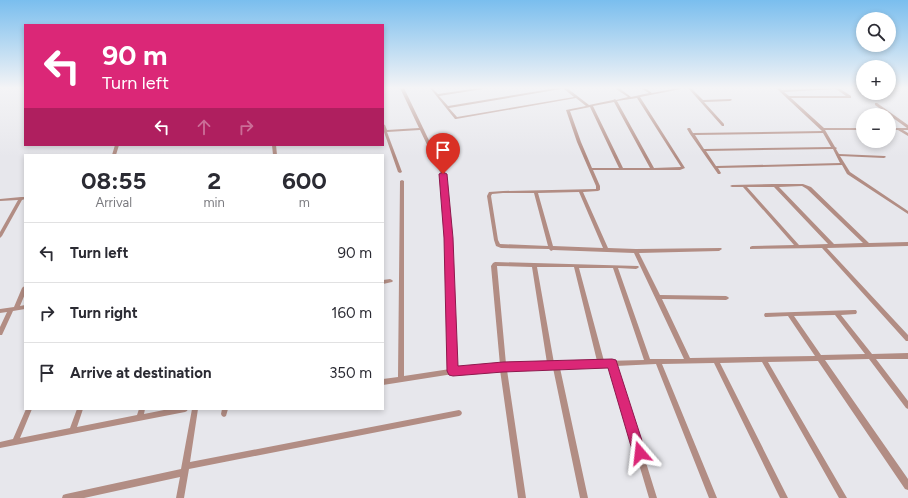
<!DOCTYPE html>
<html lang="en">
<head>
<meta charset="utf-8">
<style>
	:root { --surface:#fff; --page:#f2f2f3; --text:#2b2b33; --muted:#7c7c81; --line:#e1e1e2 }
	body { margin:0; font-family:Figtree,sans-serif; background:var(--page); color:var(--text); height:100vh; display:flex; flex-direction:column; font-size:15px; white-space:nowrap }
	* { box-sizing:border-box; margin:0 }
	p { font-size:13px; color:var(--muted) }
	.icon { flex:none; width:22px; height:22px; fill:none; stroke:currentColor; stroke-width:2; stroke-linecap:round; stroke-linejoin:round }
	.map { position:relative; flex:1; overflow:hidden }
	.details { position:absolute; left:24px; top:154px; width:360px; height:256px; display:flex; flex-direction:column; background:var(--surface); border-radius:0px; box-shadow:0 2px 6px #0003 }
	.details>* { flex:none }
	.banner { position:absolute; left:24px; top:24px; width:360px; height:122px; border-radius:0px; box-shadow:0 2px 6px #0003; background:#db2777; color:#fff; overflow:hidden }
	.controls { position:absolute; left:856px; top:12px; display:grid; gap:8px }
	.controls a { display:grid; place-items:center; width:40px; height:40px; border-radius:50%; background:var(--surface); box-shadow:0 2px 6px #0003; font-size:20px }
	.pin { position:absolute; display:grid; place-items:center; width:34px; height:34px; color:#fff; margin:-41px -17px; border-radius:50% 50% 50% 0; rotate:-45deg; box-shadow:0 0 4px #0007 }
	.pin .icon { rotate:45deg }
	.me { position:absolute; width:44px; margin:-22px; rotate:343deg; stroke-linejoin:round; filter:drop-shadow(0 0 3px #0008) }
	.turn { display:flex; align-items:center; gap:14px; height:84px; padding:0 12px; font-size:18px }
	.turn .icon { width:52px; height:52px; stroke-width:2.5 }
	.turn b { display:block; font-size:28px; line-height:34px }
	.lanes { display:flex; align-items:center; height:38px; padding:0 12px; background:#0003; justify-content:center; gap:20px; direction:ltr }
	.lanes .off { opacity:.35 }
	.eta { display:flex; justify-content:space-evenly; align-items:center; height:68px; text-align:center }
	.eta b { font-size:24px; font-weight:700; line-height:28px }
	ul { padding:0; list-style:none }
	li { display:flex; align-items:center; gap:12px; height:60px; padding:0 12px; border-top:1px solid var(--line) }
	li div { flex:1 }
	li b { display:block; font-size:15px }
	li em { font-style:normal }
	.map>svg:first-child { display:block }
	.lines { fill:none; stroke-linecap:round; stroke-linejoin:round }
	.minor { fill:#b28d84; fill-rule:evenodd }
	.route { fill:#db2777; stroke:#8e194d }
</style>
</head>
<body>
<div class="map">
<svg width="908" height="498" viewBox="0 0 908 498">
	<rect width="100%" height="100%" fill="#e7e7ec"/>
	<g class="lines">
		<path class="minor" d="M 400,88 L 404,88 L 445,174 L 450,238 L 456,368 L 500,365 L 491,266 L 493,263 L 495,262 L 638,266 L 639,267 L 638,268 L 636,269 L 618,268 L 650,359 L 684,359 L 634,253 L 553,250 L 551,251 L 549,249 L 501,248 L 496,246 L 494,240 L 487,196 L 489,192 L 503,191 L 596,189 L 596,186 L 577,142 L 566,110 L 586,106 L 576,98 L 456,119 L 455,119 L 430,88 L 432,88 L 438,94 L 479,88 L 485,88 L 483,89 L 439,96 L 448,106 L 557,88 L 563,88 L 561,89 L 449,108 L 457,117 L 574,97 L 564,89 L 564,88 L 567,88 L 589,105 L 613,100 L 615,99 L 616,100 L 628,97 L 616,89 L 616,88 L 619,88 L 631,97 L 649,93 L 642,89 L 642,88 L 645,88 L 652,93 L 678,88 L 682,88 L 681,89 L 640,97 L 685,168 L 680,170 L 593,170 L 600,186 L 600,190 L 598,191 L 583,192 L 608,248 L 636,249 L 721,248 L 722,249 L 719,251 L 639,253 L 660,295 L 726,296 L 728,297 L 729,298 L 728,299 L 726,300 L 662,299 L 690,358 L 815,356 L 788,316 L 767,317 L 765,317 L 764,315 L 765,313 L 854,310 L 856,310 L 857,312 L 856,314 L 841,315 L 872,354 L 908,353 L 908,359 L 876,359 L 908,401 L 908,409 L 906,408 L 869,359 L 825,360 L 908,479 L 908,490 L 905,489 L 818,361 L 768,362 L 847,498 L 839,498 L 762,362 L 720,363 L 788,498 L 780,498 L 714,363 L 662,364 L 717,498 L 709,498 L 656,364 L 616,366 L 657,498 L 649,498 L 610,366 L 560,368 L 588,498 L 580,498 L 553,368 L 551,369 L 549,368 L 507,370 L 526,498 L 518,498 L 500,370 L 453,374 L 383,385 L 383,379 L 398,377 L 400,181 L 402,180 L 404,181 L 404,376 L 450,369 L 446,238 L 441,174 L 420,130 L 387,132 L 402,172 L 400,173 L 398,172 L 384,132 L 383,132 L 383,124 L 385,125 L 387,130 L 419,128 ZM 637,98 L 681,167 L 654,168 L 617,101 ZM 614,102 L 650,168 L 623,168 L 593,106 ZM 590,107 L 619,168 L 592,168 L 581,142 L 570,111 ZM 579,192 L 603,248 L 553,246 L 538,193 ZM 503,193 L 534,193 L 548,246 L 500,244 L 498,240 L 491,196 L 492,194 ZM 497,266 L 532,267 L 547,363 L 506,364 ZM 537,267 L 574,267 L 597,361 L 554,363 ZM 579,268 L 613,268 L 644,360 L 604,361 ZM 835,315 L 865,354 L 821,355 L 794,316 Z
			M 688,88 L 691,88 L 703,100 L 731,99 L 732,100 L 730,101 L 704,102 L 724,124 L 724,126 L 722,126 Z
			M 776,88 L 780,88 L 782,90 L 839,88 L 851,96 L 851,98 L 791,98 L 824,128 L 863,128 L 863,130 L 825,130 L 835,147 L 837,148 L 836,149 L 839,154 L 885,156 L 886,157 L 884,158 L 840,156 L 850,172 L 908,211 L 908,214 L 847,174 L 842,165 L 718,168 L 721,173 L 720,174 L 718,174 L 690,134 L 687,129 L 688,128 L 690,128 L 693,133 L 822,131 ZM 836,89 L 846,96 L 789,96 L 784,92 ZM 823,133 L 831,147 L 704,149 L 695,135 ZM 833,149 L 840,163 L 716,166 L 706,151 Z
			M 875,103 L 877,103 L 908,125 L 908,130 L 903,130 L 908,133 L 908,136 L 898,130 L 889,130 L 889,128 L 907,128 L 875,105 Z
			M 115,145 L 119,145 L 116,155 L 112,155 Z
			M 272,145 L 276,145 L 277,155 L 273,155 Z
			M 773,184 L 803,184 L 811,187 L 869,243 L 908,242 L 908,246 L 827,248 L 908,335 L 908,341 L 906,341 L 822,248 L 750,249 L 750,247 L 752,246 L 794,245 L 743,187 L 732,187 L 730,186 L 732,185 ZM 802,186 L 807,189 L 863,243 L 834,244 L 779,187 ZM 747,187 L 774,187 L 828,244 L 799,245 Z
			M 21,197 L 25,197 L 25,199 L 22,200 L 2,236 L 0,238 L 0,232 L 18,200 L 0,201 L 0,199 Z
			M 390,279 L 392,280 L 393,281 L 392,282 L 383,284 L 383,280 Z
			M 25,286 L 25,294 L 20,306 L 25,305 L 25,309 L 13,311 L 2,335 L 0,335 L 0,327 L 7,312 L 0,313 L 0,309 L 14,307 L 22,288 L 23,287 Z
			M 26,409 L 32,409 L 20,438 L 70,428 L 77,409 L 83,409 L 77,427 L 137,415 L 139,409 L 145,409 L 144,414 L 169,409 L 188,409 L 187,411 L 185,412 L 0,448 L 0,442 L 13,439 Z
			M 192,409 L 198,409 L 190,462 L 459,410 L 461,411 L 462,413 L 461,415 L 459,416 L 189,469 L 184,498 L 176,498 L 180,477 L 84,498 L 62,498 L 63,495 L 66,494 L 181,469 Z
			M 222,409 L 228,409 L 226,416 L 224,417 L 222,416 L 221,414 Z"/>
	</g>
	<linearGradient id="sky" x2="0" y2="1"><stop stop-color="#7abeee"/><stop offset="0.56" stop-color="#f4f4f6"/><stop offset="1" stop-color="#f4f4f6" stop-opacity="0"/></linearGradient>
	<rect width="908" height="157" fill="url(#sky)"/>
	<path class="route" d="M 443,172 L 447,174 L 453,238 L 458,366 L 503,362 L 612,359 L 616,360 L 646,453 L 644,458 L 640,460 L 635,458 L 633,453 L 608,368 L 503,372 L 453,376 L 449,375 L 447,371 L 444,238 L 439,174 Z"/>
</svg>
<div class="controls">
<a><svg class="icon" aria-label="search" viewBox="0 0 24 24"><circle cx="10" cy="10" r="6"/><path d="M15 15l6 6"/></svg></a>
<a>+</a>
<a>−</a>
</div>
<div class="pin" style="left:443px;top:174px;background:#d93025"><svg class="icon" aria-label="arrive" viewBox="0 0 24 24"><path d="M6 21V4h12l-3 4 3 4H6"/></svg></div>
<svg class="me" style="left:640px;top:453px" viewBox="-20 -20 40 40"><path d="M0-17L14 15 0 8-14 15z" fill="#db2777" stroke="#fff" stroke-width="4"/></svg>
<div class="banner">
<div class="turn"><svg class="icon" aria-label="left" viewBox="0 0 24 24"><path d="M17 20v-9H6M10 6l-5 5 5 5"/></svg><div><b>90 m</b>Turn left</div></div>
<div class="lanes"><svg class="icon" aria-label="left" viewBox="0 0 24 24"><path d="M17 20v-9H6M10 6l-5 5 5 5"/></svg><svg class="icon off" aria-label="ahead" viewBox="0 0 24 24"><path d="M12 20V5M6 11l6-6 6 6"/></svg><svg class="icon off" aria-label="right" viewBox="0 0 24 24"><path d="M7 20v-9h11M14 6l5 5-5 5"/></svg></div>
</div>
<section class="details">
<div class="eta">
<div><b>08:55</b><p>Arrival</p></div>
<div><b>2</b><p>min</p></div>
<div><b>600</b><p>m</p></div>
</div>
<ul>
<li><svg class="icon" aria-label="left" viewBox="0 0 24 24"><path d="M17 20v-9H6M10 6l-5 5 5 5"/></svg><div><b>Turn left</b></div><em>90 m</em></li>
<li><svg class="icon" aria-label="right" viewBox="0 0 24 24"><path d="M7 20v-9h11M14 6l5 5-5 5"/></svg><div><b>Turn right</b></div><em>160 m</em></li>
<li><svg class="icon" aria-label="arrive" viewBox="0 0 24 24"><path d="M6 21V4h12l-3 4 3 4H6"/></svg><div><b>Arrive at destination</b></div><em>350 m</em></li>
</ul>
</section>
</div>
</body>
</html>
